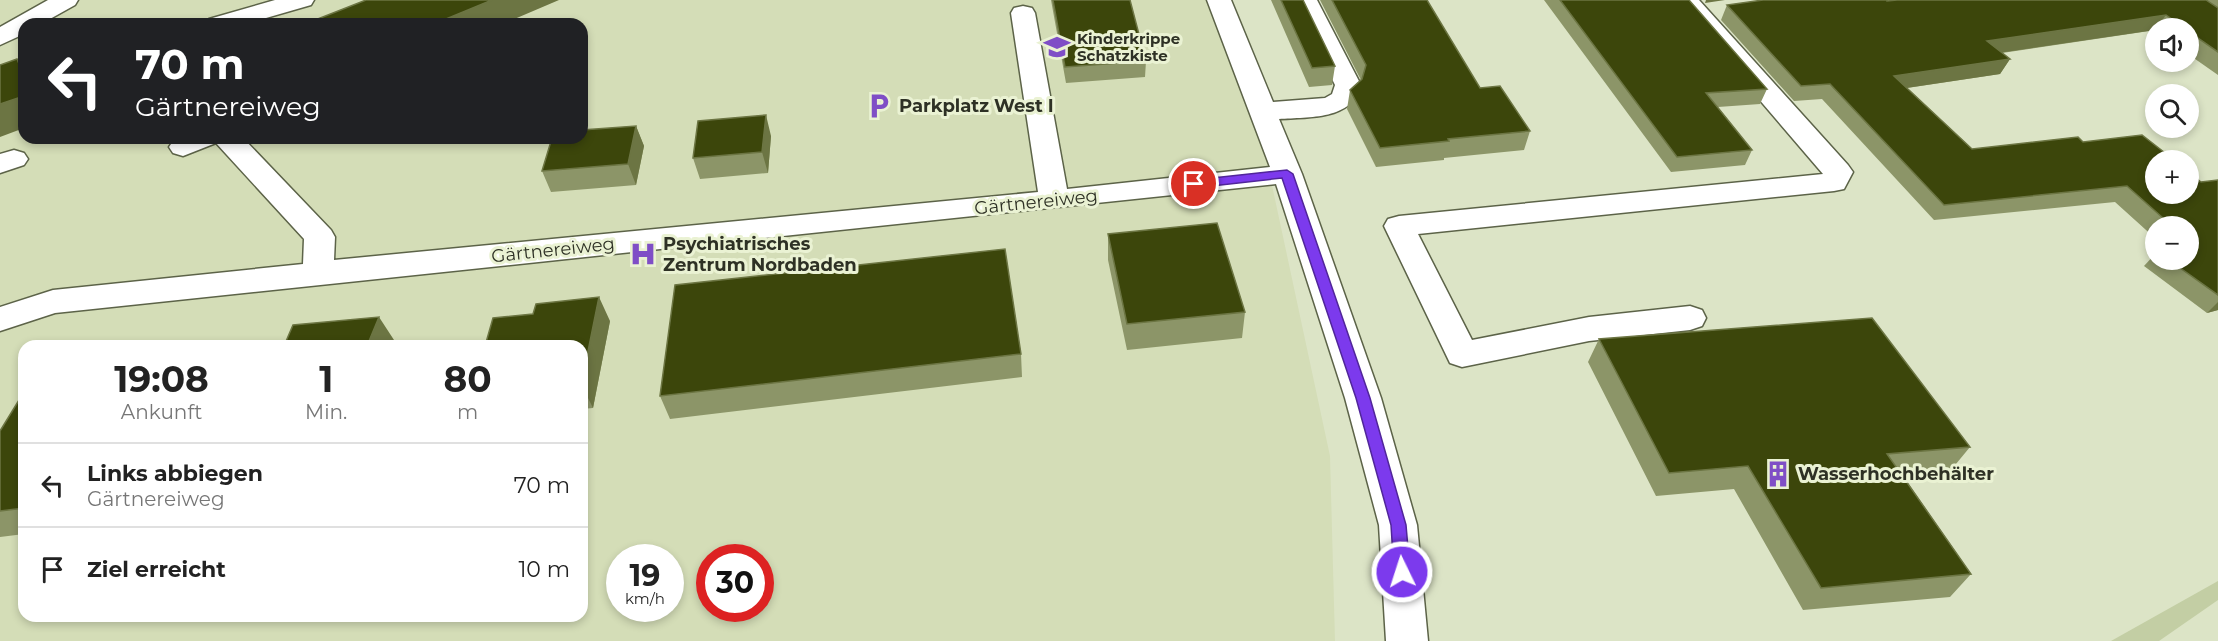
<!DOCTYPE html>
<html lang="de">
<head>
<meta charset="utf-8">
<style>
	:root { --surface:#fff; --page:#f2f2f2; --text:#222; --muted:#767676; --line:#e0e0e0 }
	body { margin:0; font-family:Montserrat,sans-serif; background:var(--page); color:var(--text); height:100vh; display:flex; flex-direction:column; font-size:22px; white-space:nowrap }
	* { box-sizing:border-box; margin:0 }
	p { font-size:20px; color:var(--muted) }
	.icon { flex:none; width:33px; height:33px; fill:none; stroke:currentColor; stroke-width:2; stroke-linecap:round; stroke-linejoin:round }
	.map { position:relative; flex:1; overflow:hidden }
	.details { position:absolute; left:18px; top:340px; width:570px; height:282px; display:flex; flex-direction:column; background:var(--surface); border-radius:18px; box-shadow:0 3px 9px #0003 }
	.details>* { flex:none }
	.top-card { position:absolute; left:18px; top:18px; width:570px; height:126px; border-radius:18px; box-shadow:0 3px 9px #0003; background:#202124; color:#fff; overflow:hidden }
	.buttons { position:absolute; left:2145px; top:18px; display:grid; gap:12px }
	.buttons a { display:grid; place-items:center; width:54px; height:54px; border-radius:50%; background:var(--surface); box-shadow:0 3px 9px #0003; font-size:30px }
	.speed { position:absolute; left:606px; top:544px; display:flex; gap:12px; font-size:30px; font-weight:700; text-align:center }
	.speed>* { display:grid; place-content:center; width:78px; height:78px; border-radius:50%; background:var(--surface); box-shadow:0 3px 9px #0003; line-height:1 }
	.speed small { font-size:15px; font-weight:400 }
	.speed .limit { border:9px solid #d22; background:#fff; color:#111 }
	.pin { position:absolute; display:grid; place-items:center; width:51px; height:51px; color:#fff; margin:-26px; border:3px solid #fff; border-radius:50%; box-shadow:0 2px 6px #0007 }
	.me { position:absolute; width:66px; margin:-33px; rotate:356deg; stroke-linejoin:round; filter:drop-shadow(0 0 4px #0008) }
	.turn { display:flex; align-items:center; gap:21px; height:126px; padding:0 18px; font-size:27px }
	.turn .icon { width:78px; height:78px; stroke-width:2.5 }
	.turn b { display:block; font-size:42px; line-height:51px }
	.eta { display:flex; justify-content:space-evenly; align-items:center; height:102px; text-align:center }
	.eta b { font-size:36px; font-weight:700; line-height:42px }
	ul { padding:0; list-style:none }
	li { display:flex; align-items:center; gap:18px; height:84px; padding:0 18px; border-top:2px solid var(--line) }
	li div { flex:1 }
	li b { display:block; font-size:22px }
	li em { font-style:normal }
	.map>svg:first-child { display:block }
	.built { fill:#d4ddb7; fill-rule:evenodd }
	.green { fill:#c3cea4 }
	.lines { fill:none; stroke-linecap:round; stroke-linejoin:round }
	.minor-casing { stroke:#5c6348; stroke-width:3 }
	.minor { fill:#fff; fill-rule:evenodd }
	.wall { fill:#8c9568 }
	.shaded-wall { fill:#6c7543 }
	.building { fill:#3c460b; stroke:#6c7543; stroke-width:1.5 }
	.route { fill:#7c3aed; stroke:#51269a; stroke-width:1.5 }
	.labels { text-anchor:middle; dominant-baseline:central; stroke-width:6; stroke-linejoin:round; paint-order:stroke }
	.far-poi-label { font-size:15px; font-weight:bold; fill:#2e3125; stroke:#eaf2d3; text-anchor:start }
	.poi-label { font-size:18px; font-weight:bold; fill:#2e3125; stroke:#eaf2d3; text-anchor:start }
	.street-label { font-size:18px; fill:#2e3125; stroke:#eaf2d3 }
</style>
</head>
<body>
<div class="map">
<svg width="2218" height="641" viewBox="0 0 2218 641">
	<rect width="100%" height="100%" fill="#dce4c6"/>
	<path class="built" d="M 0,0 L 1209,0 L 1267,162 L 1330,456 L 1335,641 L 0,641 ZM 24,24 L 582,24 L 582,138 L 24,138 ZM 24,346 L 582,346 L 582,616 L 24,616 ZM 620,558 L 670,558 L 670,609 L 620,609 ZM 710,558 L 760,558 L 760,609 L 710,609 Z"/>
	<path class="green" d="M 2218,581 L 2218,600 L 2159,641 L 2111,641 Z"/>
	<g class="lines">
		<g class="minor-casing">
			<path id="minor" d="M 48,0 L 78,0 L 75,5 L 41,24 L 24,24 L 24,34 L 0,45 L 0,27 Z
				M 275,0 L 314,0 L 311,5 L 245,24 L 205,24 L 209,19 Z
				M 1207,0 L 1231,0 L 1273,102 L 1325,98 L 1332,94 L 1335,85 L 1293,0 L 1317,0 L 1361,85 C 1353,120 1309,117 1279,119 L 1302,174 L 1381,398 L 1417,525 L 1428,641 L 1386,641 L 1379,525 L 1345,398 L 1276,184 L 55,313 L 0,331 L 0,307 L 53,290 L 303,264 L 304,239 L 216,143 L 183,156 L 173,153 L 169,147 L 173,141 L 180,138 L 243,138 L 331,230 L 335,237 L 334,260 L 1038,192 L 1011,13 L 1014,8 L 1023,6 L 1032,8 L 1035,13 L 1067,189 L 1270,167 Z
				M 1674,0 L 1699,0 L 1848,165 L 1853,172 L 1844,189 L 1834,191 L 1418,234 L 1472,340 L 1589,317 L 1690,306 L 1702,310 L 1706,318 L 1702,326 L 1690,330 L 1589,341 L 1462,367 L 1450,363 L 1384,226 L 1388,219 L 1399,216 L 1823,174 Z
				M 14,150 L 24,153 L 28,159 L 24,165 L 0,173 L 0,154 Z"/>
		</g>
		<use href="#minor" class="minor"/>
	</g>
	<path class="wall" d="M 1051,0 L 1130,0 L 1146,61 L 1145,77 L 1066,83 Z
		M 1271,0 L 1303,0 L 1335,66 L 1332,85 L 1309,87 Z
		M 1320,0 L 1427,0 L 1480,88 L 1530,131 L 1524,150 L 1444,158 L 1444,160 L 1376,167 L 1347,109 L 1350,90 L 1361,80 Z
		M 1544,0 L 1689,0 L 1767,89 L 1760,104 L 1718,107 L 1752,150 L 1745,165 L 1671,172 Z
		M 1897,0 L 2218,0 L 2218,75 L 2188,54 L 2188,28 L 2156,28 L 2156,30 L 2002,53 L 2010,59 L 2000,74 L 1907,88 L 1972,149 L 2083,142 L 2201,182 L 2218,180 L 2218,310 L 2207,313 L 2144,266 L 2156,253 L 2156,260 L 2188,260 L 2188,226 L 2156,226 L 2156,239 L 2115,202 L 1934,220 L 1822,99 L 1794,101 L 1721,20 L 1727,5 L 1887,1 Z
		M 636,126 L 644,146 L 636,185 L 551,192 L 542,171 Z
		M 771,136 L 768,173 L 700,179 L 693,158 Z
		M 1108,234 L 1245,312 L 1242,338 L 1127,350 L 1108,260 Z
		M 610,321 L 593,408 L 582,409 L 582,346 Z
		M 1599,339 L 1970,447 L 1951,470 L 1902,474 L 1971,574 L 1950,597 L 1803,610 L 1734,489 L 1656,496 L 1588,362 Z
		M 1021,354 L 1022,377 L 670,419 L 660,396 Z
		M 24,392 L 24,534 L 0,537 L 0,431 Z"/>
	<path class="shaded-wall" d="M 492,0 L 559,0 L 503,24 L 434,24 Z
		M 1706,0 L 1725,0 L 1705,3 Z
		M 2166,15 L 2155,30 L 1978,56 L 1987,41 Z
		M 17,59 L 24,69 L 24,76 Z
		M 2010,59 L 2000,74 L 1886,91 L 1894,76 Z
		M 24,96 L 24,128 L 0,137 L 0,104 Z
		M 766,115 L 771,136 L 768,173 L 762,152 Z
		M 636,126 L 644,146 L 636,185 L 628,164 Z
		M 599,297 L 610,321 L 593,408 L 582,386 L 582,381 Z
		M 2218,302 L 2218,310 L 2207,313 Z
		M 379,317 L 394,340 L 391,346 L 367,346 Z"/>
	<path class="building" d="M 366,0 L 492,0 L 434,24 L 305,24 Z
		M 1053,0 L 1130,0 L 1146,61 L 1065,67 Z
		M 1281,0 L 1303,0 L 1335,66 L 1312,68 Z
		M 1332,0 L 1427,0 L 1480,88 L 1500,86 L 1530,131 L 1448,139 L 1449,141 L 1380,148 L 1350,90 L 1362,79 L 1366,65 Z
		M 1560,0 L 1689,0 L 1767,89 L 1706,93 L 1752,150 L 1677,157 Z
		M 1763,0 L 1887,0 L 1887,1 L 1897,0 L 2206,0 L 2218,8 L 2218,52 L 2188,31 L 2188,28 L 2185,28 L 2166,15 L 1987,41 L 2010,59 L 1894,76 L 1972,149 L 2078,137 L 2083,142 L 2142,135 L 2174,160 L 2156,160 L 2156,194 L 2188,194 L 2188,172 L 2201,182 L 2218,180 L 2218,295 L 2169,260 L 2188,260 L 2188,226 L 2172,226 L 2127,186 L 1944,205 L 1830,84 L 1801,86 L 1727,5 Z
		M 17,59 L 24,76 L 24,96 L 0,104 L 0,65 Z
		M 766,115 L 762,152 L 693,158 L 698,121 Z
		M 636,126 L 628,164 L 542,171 L 552,138 L 582,138 L 582,130 Z
		M 1217,223 L 1245,312 L 1127,324 L 1108,234 Z
		M 1005,249 L 1021,354 L 660,396 L 675,285 Z
		M 599,297 L 582,381 L 582,346 L 485,346 L 493,318 L 533,314 L 536,304 Z
		M 379,317 L 367,346 L 284,346 L 293,325 Z
		M 1872,318 L 1970,447 L 1887,454 L 1971,574 L 1821,588 L 1748,466 L 1669,473 L 1599,339 Z
		M 105,345 L 104,346 L 90,346 Z
		M 24,392 L 24,508 L 0,511 L 0,431 Z"/>
	<path class="route" d="M 1287,170 L 1293,174 L 1370,398 L 1406,525 L 1410,572 L 1408,577 L 1402,579 L 1396,577 L 1394,572 L 1391,525 L 1356,398 L 1282,178 L 1194,188 L 1188,184 L 1194,180 Z"/>
	<defs>
		<g id="school-bare" transform="scale(2.07)"><path d="M0-5L7-2L0 1L-7-2ZM-4 1L0 2.5L4 1V4Q0 6-4 4Z" fill="#7f4ec6" stroke="#eaf2d3" stroke-width="2.5" paint-order="stroke"/></g>
		<g id="parking-bare" transform="scale(2.07)"><path d="M-3.5-5.5H1a3.5 3.5 0 0 1 0 7H-1V5.5H-3.5ZM-1-3.4V-.6H.8a1.4 1.4 0 0 0 0-2.8Z" fill="#7f4ec6" stroke="#eaf2d3" stroke-width="2.5" paint-order="stroke"/></g>
		<g id="hospital-bare" transform="scale(2.07)"><path d="M-5-5h3v3.5h4V-5h3V5h-3V1.5h-4V5h-3Z" fill="#7f4ec6" stroke="#eaf2d3" stroke-width="2.5" paint-order="stroke"/></g>
		<g id="building-bare" transform="scale(2.07)"><path d="M-4-6H4V6H1V3H-1V6H-4ZM-2.5-4.3h1.7v1.8h-1.7ZM.8-4.3h1.7v1.8H.8ZM-2.5-1h1.7V.8h-1.7ZM.8-1h1.7V.8H.8Z" fill="#7f4ec6" stroke="#eaf2d3" stroke-width="2.5" paint-order="stroke"/></g>
	</defs>
	<g fill-rule="evenodd">
		<use href="#school-bare" x="1057" y="47"/>
		<use href="#parking-bare" x="879" y="106"/>
		<use href="#hospital-bare" x="643" y="254"/>
		<use href="#building-bare" x="1778" y="474"/>
	</g>
	<g class="labels">
		<g class="far-poi-label">
			<text x="1077" y="38">Kinderkrippe<tspan x="1077" dy="17">Schatzkiste</tspan></text>
		</g>
		<g class="poi-label">
			<text x="899" y="106">Parkplatz West I</text>
			<text x="663" y="244">Psychiatrisches<tspan x="663" dy="21">Zentrum Nordbaden</tspan></text>
			<text x="1798" y="474">Wasserhochbehälter</text>
		</g>
		<g class="street-label">
			<text transform="translate(1036 202) rotate(-6)">Gärtnereiweg</text>
			<text transform="translate(553 250) rotate(-6)">Gärtnereiweg</text>
		</g>
	</g>
</svg>
<div class="buttons">
<a><svg class="icon" aria-label="sound" viewBox="0 0 24 24"><path d="M4 9h4l5-4v14l-5-4H4zM17 9q2 3 0 6"/></svg></a>
<a><svg class="icon" aria-label="search" viewBox="0 0 24 24"><circle cx="10" cy="10" r="6"/><path d="M15 15l6 6"/></svg></a>
<a>+</a>
<a>−</a>
</div>
<div class="speed"><div>19<small>km/h</small></div><div class="limit">30</div></div>
<div class="pin" style="left:1194px;top:184px;background:#d93025"><svg class="icon" aria-label="arrive" viewBox="0 0 24 24"><path d="M6 21V4h12l-3 4 3 4H6"/></svg></div>
<svg class="me" style="left:1402px;top:572px" viewBox="-20 -20 40 40"><circle r="17" fill="#7c3aed" stroke="#fff" stroke-width="3"/><path d="M0-11L8 9 0 5-8 9z" fill="#fff"/></svg>
<div class="top-card">
<div class="turn"><svg class="icon" aria-label="left" viewBox="0 0 24 24"><path d="M17 20v-9H6M10 6l-5 5 5 5"/></svg><div><b>70 m</b>Gärtnereiweg</div></div>
</div>
<section class="details">
<div class="eta">
<div><b>19:08</b><p>Ankunft</p></div>
<div><b>1</b><p>Min.</p></div>
<div><b>80</b><p>m</p></div>
</div>
<ul>
<li><svg class="icon" aria-label="left" viewBox="0 0 24 24"><path d="M17 20v-9H6M10 6l-5 5 5 5"/></svg><div><b>Links abbiegen</b><p>Gärtnereiweg</p></div><em>70 m</em></li>
<li><svg class="icon" aria-label="arrive" viewBox="0 0 24 24"><path d="M6 21V4h12l-3 4 3 4H6"/></svg><div><b>Ziel erreicht</b></div><em>10 m</em></li>
</ul>
</section>
</div>
</body>
</html>
